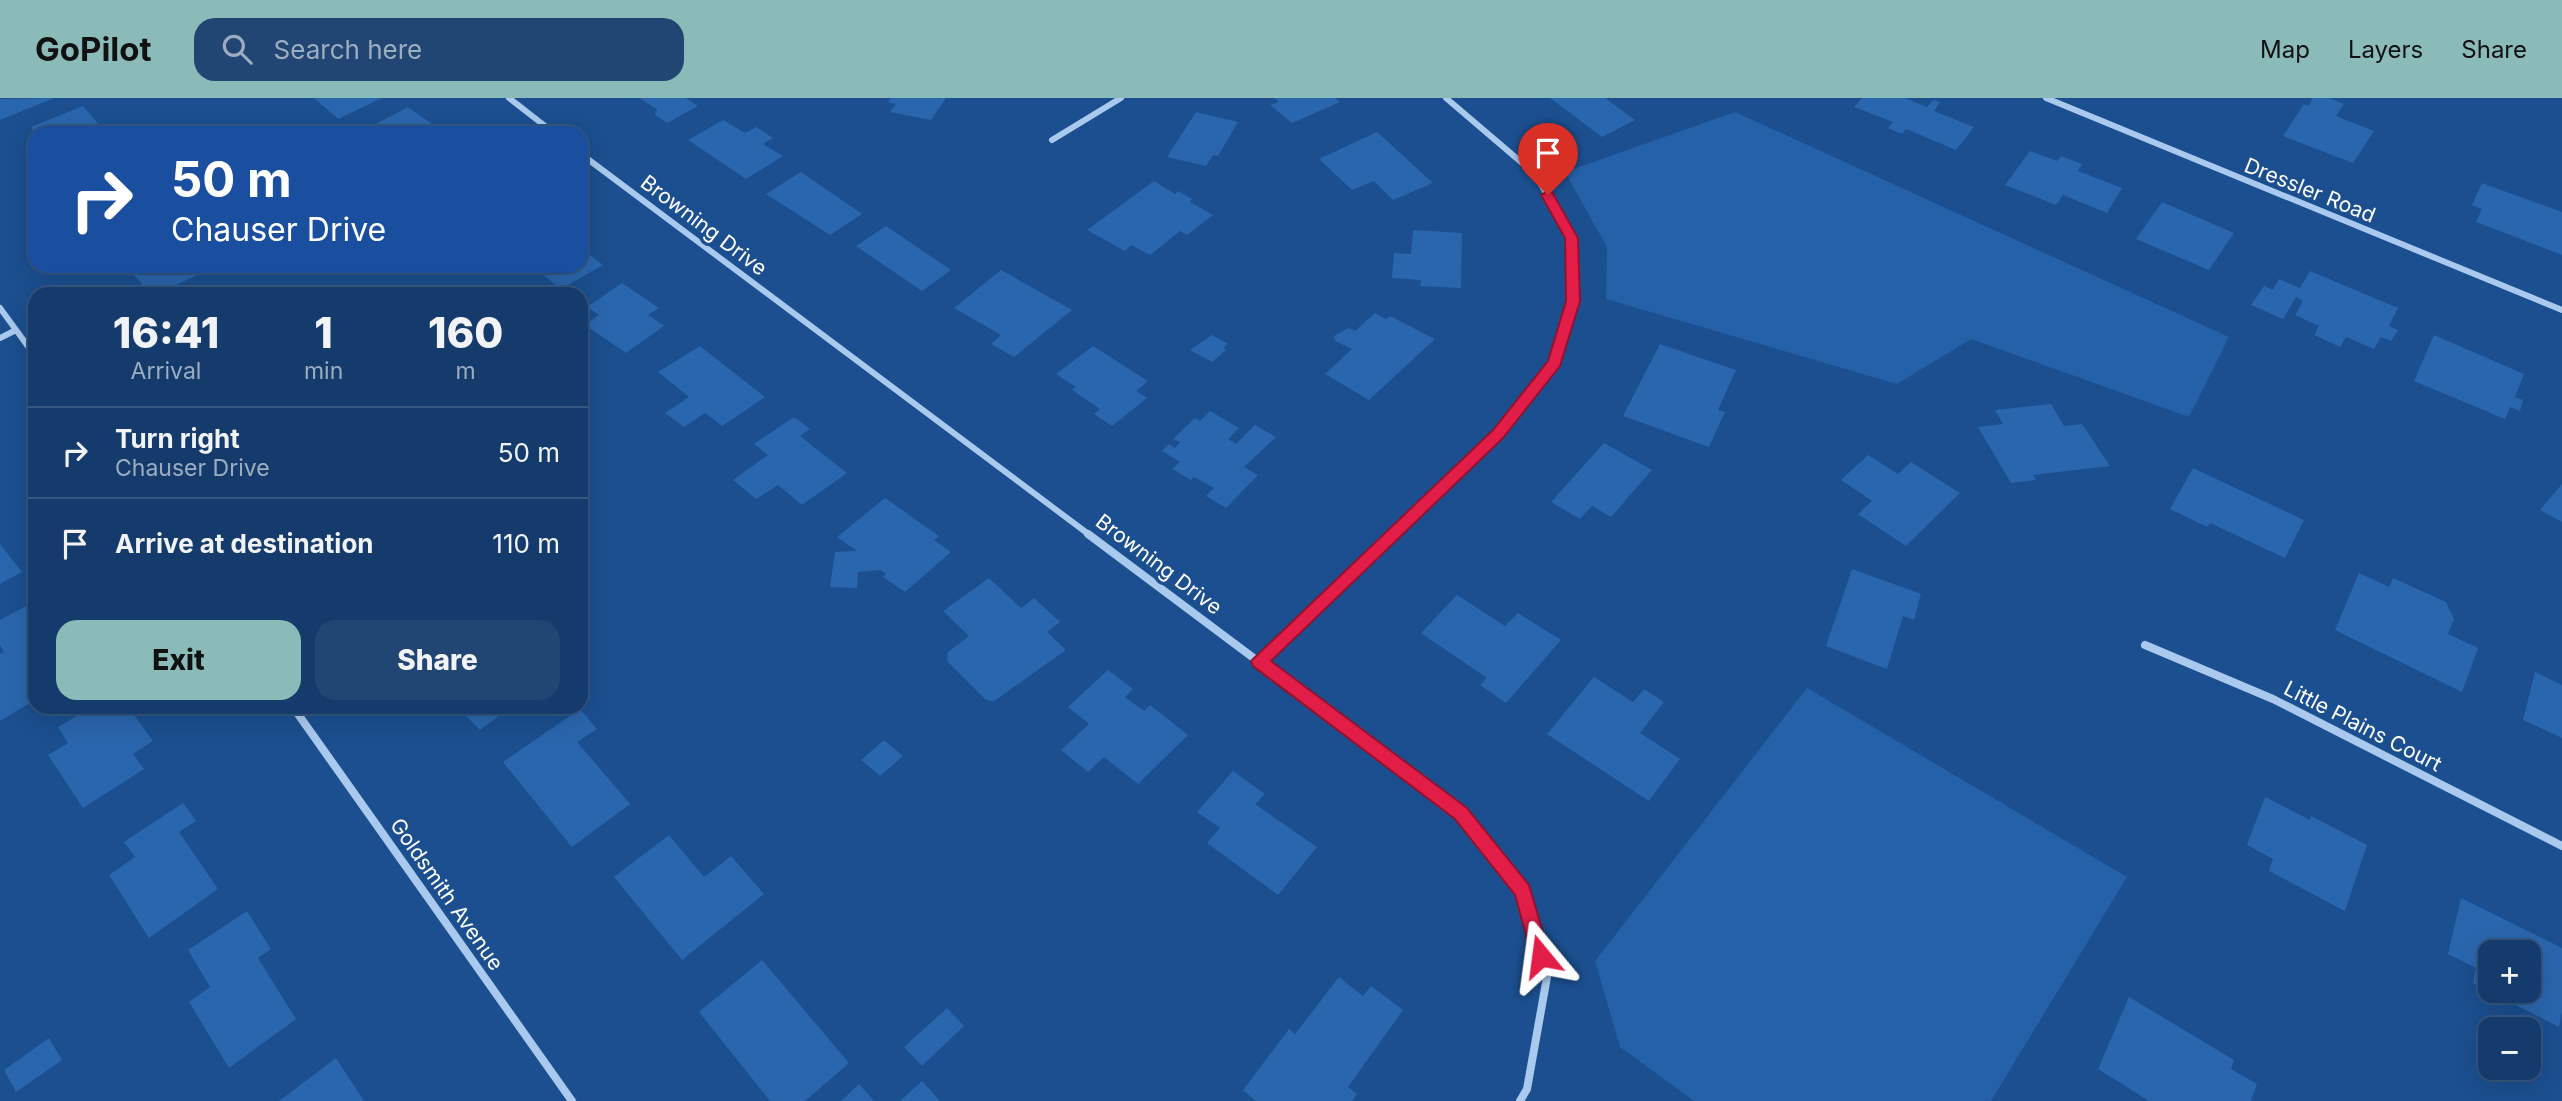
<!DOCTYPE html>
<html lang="en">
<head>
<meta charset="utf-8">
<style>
	:root { --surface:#143b6b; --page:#214673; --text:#f1f3f6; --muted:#9dadc1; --line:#33557e; --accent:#8bbbb9 }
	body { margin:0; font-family:Inter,sans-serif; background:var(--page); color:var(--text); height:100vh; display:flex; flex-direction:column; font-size:26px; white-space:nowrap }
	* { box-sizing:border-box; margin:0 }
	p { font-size:23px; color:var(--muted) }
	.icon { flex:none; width:38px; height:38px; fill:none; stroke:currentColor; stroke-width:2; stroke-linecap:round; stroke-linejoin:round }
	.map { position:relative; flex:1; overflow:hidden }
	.details { position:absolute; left:28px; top:189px; width:560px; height:427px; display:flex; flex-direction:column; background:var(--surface); border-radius:21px; box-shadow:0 7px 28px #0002,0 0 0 2px var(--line) }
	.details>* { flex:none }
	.banner { position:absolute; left:28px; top:28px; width:560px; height:147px; border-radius:21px; box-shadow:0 7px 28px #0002,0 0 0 2px var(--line); background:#1a4fa0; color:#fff; overflow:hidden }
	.tools { position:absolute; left:2478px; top:842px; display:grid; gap:14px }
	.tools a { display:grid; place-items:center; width:63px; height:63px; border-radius:14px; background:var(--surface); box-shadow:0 7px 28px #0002,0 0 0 2px var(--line); font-size:35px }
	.pin { position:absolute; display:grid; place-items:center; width:60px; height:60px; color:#fff; margin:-72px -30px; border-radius:50% 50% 50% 0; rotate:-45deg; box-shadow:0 0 7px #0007 }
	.pin .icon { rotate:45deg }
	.me { position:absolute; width:77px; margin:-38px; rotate:344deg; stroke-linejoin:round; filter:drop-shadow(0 0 5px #0008) }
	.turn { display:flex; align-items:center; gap:24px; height:147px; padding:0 28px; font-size:32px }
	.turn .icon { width:91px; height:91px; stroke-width:2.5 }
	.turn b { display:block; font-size:49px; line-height:60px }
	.eta { display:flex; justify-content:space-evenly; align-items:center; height:119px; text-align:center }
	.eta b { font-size:42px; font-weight:800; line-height:49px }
	.primary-button { display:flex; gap:14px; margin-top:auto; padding:14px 28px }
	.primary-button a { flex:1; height:80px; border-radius:21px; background:var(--accent); color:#111; font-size:28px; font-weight:800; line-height:80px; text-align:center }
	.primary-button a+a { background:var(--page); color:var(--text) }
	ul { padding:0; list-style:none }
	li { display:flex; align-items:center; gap:21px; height:91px; padding:0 28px; border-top:2px solid var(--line) }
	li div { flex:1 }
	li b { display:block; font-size:26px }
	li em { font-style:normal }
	header { display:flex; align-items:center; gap:42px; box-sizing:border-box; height:98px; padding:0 35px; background:var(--accent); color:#111 }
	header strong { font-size:33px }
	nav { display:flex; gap:38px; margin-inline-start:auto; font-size:24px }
	.search { width:490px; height:63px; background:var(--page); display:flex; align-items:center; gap:18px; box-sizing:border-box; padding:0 24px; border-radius:21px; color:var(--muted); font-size:26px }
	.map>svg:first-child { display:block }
	.green { fill:#2461a8 }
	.building { fill:#2a66ad; fill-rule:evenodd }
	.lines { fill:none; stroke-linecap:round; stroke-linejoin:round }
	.minor-far1 { stroke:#a9c9ee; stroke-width:6 }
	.minor { stroke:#a9c9ee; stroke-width:8 }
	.route { fill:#e11d48; stroke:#92132f; stroke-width:2 }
	.labels { text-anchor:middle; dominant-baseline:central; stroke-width:7; stroke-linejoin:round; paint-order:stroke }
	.street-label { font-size:21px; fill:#fff; stroke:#1b4f8f }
</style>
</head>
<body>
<header>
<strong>GoPilot</strong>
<div class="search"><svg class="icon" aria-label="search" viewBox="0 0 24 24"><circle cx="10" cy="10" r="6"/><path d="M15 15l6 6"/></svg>Search here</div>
<nav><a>Map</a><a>Layers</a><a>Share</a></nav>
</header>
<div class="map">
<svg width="2562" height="1003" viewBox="0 0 2562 1003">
	<rect width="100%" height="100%" fill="#1b4f8f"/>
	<path class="green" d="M 1735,14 L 2229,239 L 2189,319 L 1971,241 L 1897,286 L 1606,201 L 1607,149 L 1565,74 Z
		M 1807,590 L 2127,779 L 1991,1003 L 1694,1003 L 1620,949 L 1595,863 Z"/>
	<path class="building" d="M 54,0 L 0,22 L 0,1 Z
		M 314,0 L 382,0 L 338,21 Z
		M 639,0 L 686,0 L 698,8 L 667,25 L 654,16 L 658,12 Z
		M 891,0 L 946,0 L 931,22 L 890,14 L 896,6 L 888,4 Z
		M 1274,0 L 1335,0 L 1340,4 L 1292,25 L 1270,7 L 1279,4 Z
		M 1550,0 L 1605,0 L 1635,22 L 1602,39 Z
		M 1862,0 L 1905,0 L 1927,9 L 1933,2 L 1940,4 L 1934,13 L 1974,29 L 1956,52 L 1906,31 L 1902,36 L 1888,30 L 1893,24 L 1854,9 Z
		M 2313,0 L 2329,0 L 2344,6 L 2336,18 L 2374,33 L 2353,65 L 2283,38 L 2304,6 L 2308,8 Z
		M 83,8 L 106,35 L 35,35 L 31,29 Z
		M 408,9 L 432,26 L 416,35 L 359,35 Z
		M 1196,14 L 1238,24 L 1218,58 L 1213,57 L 1206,68 L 1167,59 Z
		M 723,22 L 745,35 L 756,29 L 773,40 L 763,46 L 783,58 L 746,81 L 688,42 Z
		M 1377,34 L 1433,85 L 1393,102 L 1374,83 L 1352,92 L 1319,61 Z
		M 2030,53 L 2057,63 L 2061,58 L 2082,66 L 2078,73 L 2122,90 L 2107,115 L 2063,97 L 2056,107 L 2005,87 Z
		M 801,74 L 862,116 L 830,137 L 766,96 Z
		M 1154,83 L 1175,96 L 1178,93 L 1192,101 L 1190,104 L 1213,117 L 1187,137 L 1180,133 L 1150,157 L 1131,147 L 1125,153 L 1087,132 Z
		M 2482,85 L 2562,114 L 2562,157 L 2476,124 L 2482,111 L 2472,107 Z
		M 2162,104 L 2234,135 L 2209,172 L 2136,141 Z
		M 886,128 L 951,172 L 922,193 L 856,148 Z
		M 1413,132 L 1462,135 L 1461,190 L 1420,188 L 1421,182 L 1392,180 L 1394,155 L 1411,156 Z
		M 581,150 L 603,167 L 561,191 L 532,168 L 581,168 Z
		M 126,168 L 203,168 L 207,172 L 158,196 L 136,196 L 132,191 L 142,186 Z
		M 1001,172 L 1072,212 L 1014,259 L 991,246 L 1001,237 L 954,210 Z
		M 2310,173 L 2398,210 L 2389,228 L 2398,232 L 2391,243 L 2381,239 L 2374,251 L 2346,239 L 2340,249 L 2314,237 L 2319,228 L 2295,217 L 2303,203 L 2296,199 L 2283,221 L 2251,207 L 2264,188 L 2273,192 L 2279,181 L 2300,190 Z
		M 622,185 L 659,210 L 648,217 L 664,228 L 626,255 L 585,227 L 599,217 L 587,209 Z
		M 1375,215 L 1386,221 L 1390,218 L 1435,241 L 1369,302 L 1325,276 L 1352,251 L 1335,243 L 1334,238 L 1349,230 L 1355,233 Z
		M 1212,237 L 1228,246 L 1223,250 L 1226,252 L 1212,264 L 1190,252 Z
		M 2434,237 L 2524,276 L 2515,299 L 2523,302 L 2520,313 L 2510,309 L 2505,321 L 2414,283 Z
		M 1660,246 L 1736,272 L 1718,312 L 1725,314 L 1709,349 L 1623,318 Z
		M 700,248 L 765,299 L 722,328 L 705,315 L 684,329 L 665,315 L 689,299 L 658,274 Z
		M 1093,248 L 1148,283 L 1136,293 L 1147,300 L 1112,328 L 1094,316 L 1100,311 L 1072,292 L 1076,289 L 1056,276 Z
		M 2051,306 L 2064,328 L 2082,326 L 2110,368 L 2033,377 L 2036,382 L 2011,385 L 1978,329 L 2003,326 L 1995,312 Z
		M 1210,313 L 1239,330 L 1228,341 L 1236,346 L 1255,327 L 1276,339 L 1244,369 L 1258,377 L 1226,410 L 1206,398 L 1214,390 L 1194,379 L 1191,382 L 1172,371 L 1180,364 L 1162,353 L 1169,346 L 1175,350 L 1180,344 L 1173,341 L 1195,320 L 1200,323 Z
		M 794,319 L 810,331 L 800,338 L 847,375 L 802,407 L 778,387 L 756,401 L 733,382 L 768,357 L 754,346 Z
		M 1604,345 L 1652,372 L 1611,419 L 1592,408 L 1580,421 L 1551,404 Z
		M 1868,357 L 1898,376 L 1911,364 L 1960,395 L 1906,448 L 1858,416 L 1872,403 L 1841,382 Z
		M 2193,370 L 2304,422 L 2285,460 L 2210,425 L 2207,429 L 2170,411 Z
		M 2562,386 L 2562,424 L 2540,412 Z
		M 885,400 L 939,438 L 934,442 L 951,454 L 905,494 L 883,479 L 886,476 L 881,472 L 858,474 L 857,490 L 830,489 L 835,454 L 857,453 L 837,439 Z
		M 0,446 L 22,474 L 0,486 Z
		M 1852,471 L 1921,496 L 1914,522 L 1903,518 L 1887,571 L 1826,548 Z
		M 2359,475 L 2389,489 L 2393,480 L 2446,504 L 2454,521 L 2448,536 L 2478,550 L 2462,594 L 2335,532 Z
		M 989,480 L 1021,510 L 1034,500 L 1060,524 L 1047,534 L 1066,552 L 994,603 L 986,602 L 947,563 L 948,554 L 969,538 L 943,513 Z
		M 1457,497 L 1505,528 L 1518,515 L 1561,542 L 1506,605 L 1480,587 L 1487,580 L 1421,535 Z
		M 35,503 L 35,602 L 0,623 L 0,556 L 4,554 L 0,547 L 0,522 Z
		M 1108,572 L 1133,591 L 1125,599 L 1144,613 L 1150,607 L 1188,637 L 1138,686 L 1104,659 L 1088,674 L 1061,652 L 1089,626 L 1068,609 Z
		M 2535,574 L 2562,587 L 2562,640 L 2523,622 Z
		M 1594,579 L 1633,604 L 1644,591 L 1664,604 L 1640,635 L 1680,661 L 1649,703 L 1547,636 Z
		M 92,609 L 128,609 L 153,643 L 133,656 L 144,671 L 83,710 L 48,657 L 68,645 L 58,629 Z
		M 467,609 L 511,609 L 480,632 L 461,613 Z
		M 580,611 L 597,631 L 577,644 L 630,706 L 572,749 L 503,664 Z
		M 884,642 L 903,658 L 880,678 L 861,662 Z
		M 1233,673 L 1265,696 L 1255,706 L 1317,749 L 1278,797 L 1207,745 L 1220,730 L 1197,714 Z
		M 2265,699 L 2310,722 L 2311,718 L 2367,747 L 2345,813 L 2269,773 L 2273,761 L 2247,747 Z
		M 183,705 L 196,723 L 179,734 L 218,791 L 149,840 L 109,777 L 135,759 L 124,744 Z
		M 669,737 L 704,779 L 731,758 L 764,796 L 682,862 L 614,779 Z
		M 2461,800 L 2562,850 L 2562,913 L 2559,929 L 2473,885 L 2476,870 L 2448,856 ZM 2490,854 L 2529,854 L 2529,892 L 2490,892 Z
		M 247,813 L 271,851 L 258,860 L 296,921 L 229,970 L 189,904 L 210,889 L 188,852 Z
		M 762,862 L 849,965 L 805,1003 L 770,1003 L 699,914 Z
		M 1339,879 L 1363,898 L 1371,888 L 1403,912 L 1348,989 L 1357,996 L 1352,1003 L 1256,1003 L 1243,992 L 1289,931 L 1295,936 Z
		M 2129,899 L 2234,962 L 2231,971 L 2257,986 L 2251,1003 L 2149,1003 L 2098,971 Z
		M 947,910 L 964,928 L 922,968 L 904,949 Z
		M 49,940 L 62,962 L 16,994 L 4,972 Z
		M 336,960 L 364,1003 L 279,1003 Z
		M 922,983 L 940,1003 L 900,1003 Z
		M 859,986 L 874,1003 L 841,1003 Z"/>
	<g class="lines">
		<path class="minor-far1" d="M 509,0 L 554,35
			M 2046,0 L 2562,212
			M 1052,42 L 1121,0
			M 581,56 L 1091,438
			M 0,210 L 35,258
			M 0,240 L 16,232
			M 1391,438 L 1498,336 L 1555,265 L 1573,203 L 1572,140 L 1535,76 L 1446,0"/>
		<path class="minor" d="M 1088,436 L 1461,715 L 1523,793 L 1547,879 L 1527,991 L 1520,1003
			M 2145,547 L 2273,601 L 2562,748
			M 1259,563 L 1393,436
			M 293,609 L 572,1003"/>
	</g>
	<path class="route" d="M 1548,93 L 1552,94 L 1578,140 L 1580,203 L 1560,268 L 1503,340 L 1271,563 L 1467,710 L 1529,787 L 1550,858 L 1548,864 L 1541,867 L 1534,864 L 1532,858 L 1515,797 L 1455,721 L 1253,568 L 1251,563 L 1493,332 L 1548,263 L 1566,203 L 1565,140 L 1541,97 Z"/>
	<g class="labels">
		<g class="street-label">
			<text transform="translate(2310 92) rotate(22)">Dressler Road</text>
			<text transform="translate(704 127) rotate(37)">Browning Drive</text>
			<text transform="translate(1159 466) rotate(37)">Browning Drive</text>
			<text transform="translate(2363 628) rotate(27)">Little Plains Court</text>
			<text transform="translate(447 796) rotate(55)">Goldsmith Avenue</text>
		</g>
	</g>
</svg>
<div class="tools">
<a>+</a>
<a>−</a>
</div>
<div class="pin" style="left:1548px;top:97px;background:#d93025"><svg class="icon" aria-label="arrive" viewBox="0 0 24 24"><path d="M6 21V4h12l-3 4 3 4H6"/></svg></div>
<svg class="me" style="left:1541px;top:858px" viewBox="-20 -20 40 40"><path d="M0-17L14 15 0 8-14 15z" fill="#e11d48" stroke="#fff" stroke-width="4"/></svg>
<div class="banner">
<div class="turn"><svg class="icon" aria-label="right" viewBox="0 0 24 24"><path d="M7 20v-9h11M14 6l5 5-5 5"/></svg><div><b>50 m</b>Chauser Drive</div></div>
</div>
<section class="details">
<div class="eta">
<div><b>16:41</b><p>Arrival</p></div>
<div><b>1</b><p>min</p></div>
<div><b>160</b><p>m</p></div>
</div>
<ul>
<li><svg class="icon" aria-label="right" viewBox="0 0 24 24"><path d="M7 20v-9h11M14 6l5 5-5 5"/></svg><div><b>Turn right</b><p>Chauser Drive</p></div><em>50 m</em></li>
<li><svg class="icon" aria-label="arrive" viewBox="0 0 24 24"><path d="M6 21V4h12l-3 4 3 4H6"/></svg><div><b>Arrive at destination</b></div><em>110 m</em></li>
</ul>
<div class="primary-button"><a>Exit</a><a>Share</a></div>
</section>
</div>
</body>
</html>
